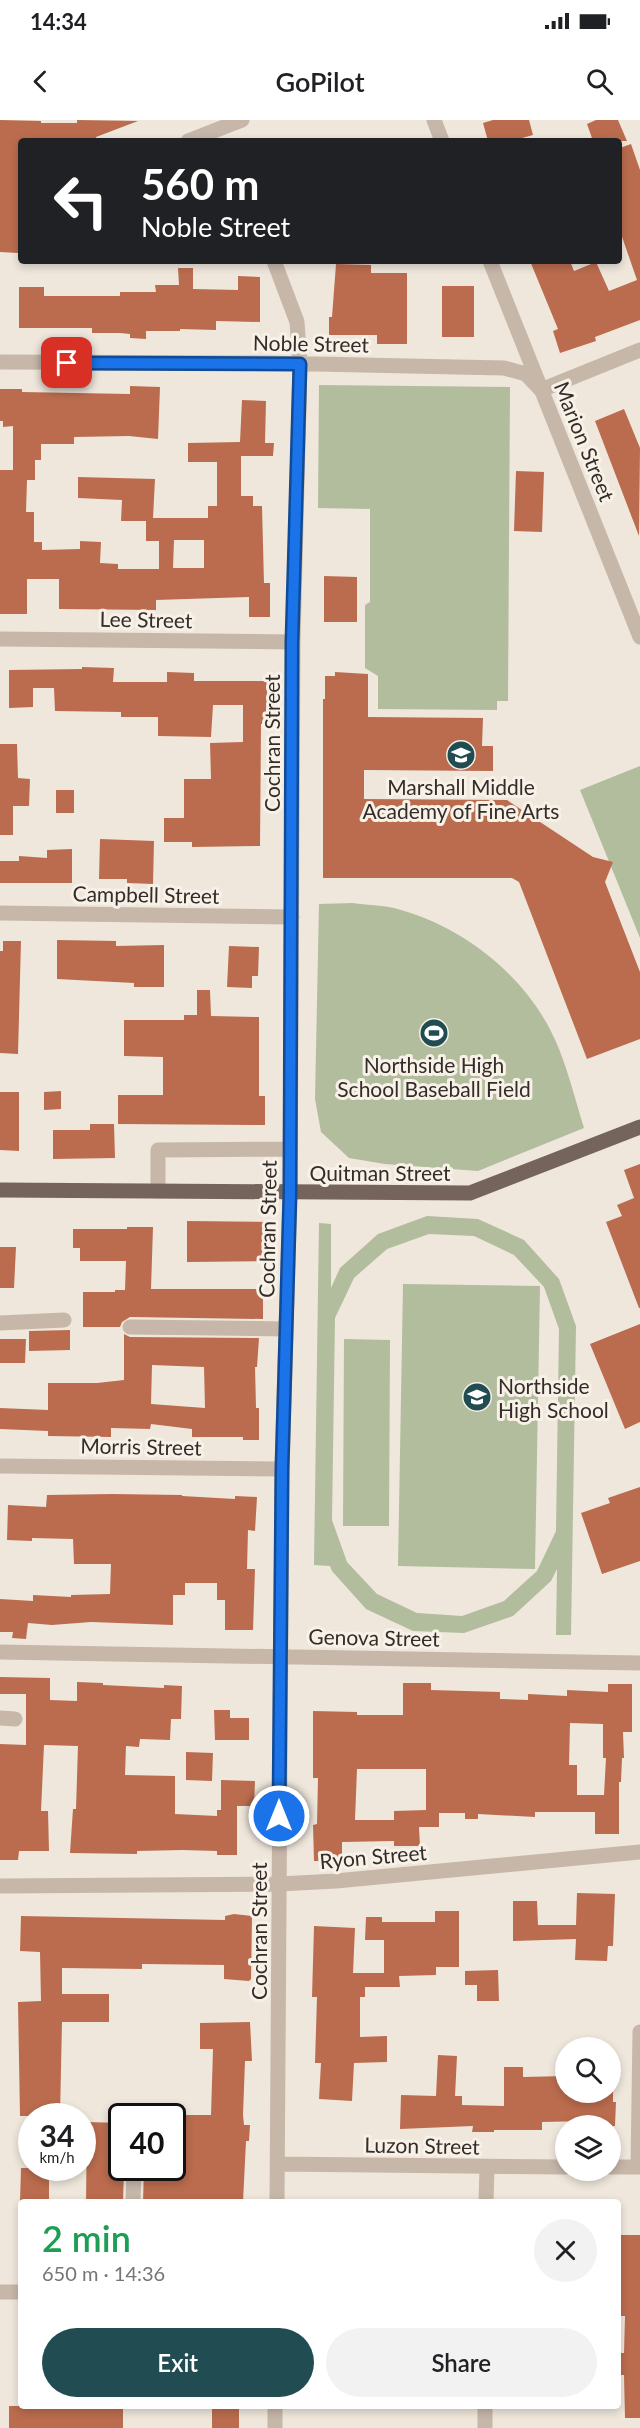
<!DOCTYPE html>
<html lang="en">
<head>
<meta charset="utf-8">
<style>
	:root { --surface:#fff; --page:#f2f2f2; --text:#202124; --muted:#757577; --accent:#214d52 }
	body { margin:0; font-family:Lato,sans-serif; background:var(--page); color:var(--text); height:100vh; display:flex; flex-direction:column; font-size:22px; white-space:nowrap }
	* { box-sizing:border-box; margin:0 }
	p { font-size:20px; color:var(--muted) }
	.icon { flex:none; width:33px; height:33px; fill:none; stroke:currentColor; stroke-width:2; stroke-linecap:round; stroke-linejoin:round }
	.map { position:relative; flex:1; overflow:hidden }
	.panel { position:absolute; left:18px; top:2079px; width:603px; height:210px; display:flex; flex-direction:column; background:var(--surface); border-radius:6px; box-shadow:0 3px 9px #0003 }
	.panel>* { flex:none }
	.guide { position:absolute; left:18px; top:18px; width:604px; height:126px; border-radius:6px; box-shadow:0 3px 9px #0003; background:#202124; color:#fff; overflow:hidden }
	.controls { position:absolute; left:555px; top:1917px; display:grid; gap:12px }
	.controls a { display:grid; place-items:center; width:66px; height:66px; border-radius:50%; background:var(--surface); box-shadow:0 3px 9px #0003; font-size:30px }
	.speed { position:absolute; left:18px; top:1983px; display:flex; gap:12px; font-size:30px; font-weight:700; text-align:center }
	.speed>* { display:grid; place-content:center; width:78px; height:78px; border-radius:50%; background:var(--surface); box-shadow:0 3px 9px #0003; line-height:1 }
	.speed small { font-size:15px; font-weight:400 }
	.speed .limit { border:3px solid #111; border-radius:9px; background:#fff; color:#111 }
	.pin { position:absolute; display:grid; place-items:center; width:51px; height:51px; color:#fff; margin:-26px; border-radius:12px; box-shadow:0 3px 9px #0006 }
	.me { position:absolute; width:66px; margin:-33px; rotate:0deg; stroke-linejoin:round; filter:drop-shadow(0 0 4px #0008) }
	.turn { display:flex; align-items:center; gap:21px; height:126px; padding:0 24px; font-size:27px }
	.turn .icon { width:78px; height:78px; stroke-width:2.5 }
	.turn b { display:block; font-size:42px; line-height:51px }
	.round { display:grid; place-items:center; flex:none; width:63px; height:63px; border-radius:32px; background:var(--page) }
	.summary { display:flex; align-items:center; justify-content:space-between; height:102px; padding:0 24px }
	h1 { font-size:36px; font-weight:600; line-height:45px; color:#1e9e55 }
	.button { display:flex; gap:12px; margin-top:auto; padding:12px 24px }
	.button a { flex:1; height:69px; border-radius:36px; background:var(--accent); color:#fff; font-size:24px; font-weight:600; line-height:69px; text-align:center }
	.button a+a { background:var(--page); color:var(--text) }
	.status { display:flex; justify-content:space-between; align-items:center; height:42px; padding:0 30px; background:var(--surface); direction:ltr }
	.status svg { height:16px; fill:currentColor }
	header { display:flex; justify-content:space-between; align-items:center; height:78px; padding:0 24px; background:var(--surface); font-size:27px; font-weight:600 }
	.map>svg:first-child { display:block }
	.green { fill:#b1bd9d; fill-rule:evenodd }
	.building { fill:#bb6c4e; fill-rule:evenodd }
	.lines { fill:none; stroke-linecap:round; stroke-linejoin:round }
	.minor { stroke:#c6b7a9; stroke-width:15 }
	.major { stroke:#75645b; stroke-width:15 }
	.route-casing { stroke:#114b97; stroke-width:15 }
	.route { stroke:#1a73e8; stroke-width:10 }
	.labels { text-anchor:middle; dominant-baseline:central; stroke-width:6; stroke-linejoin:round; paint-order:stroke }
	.street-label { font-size:21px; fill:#342c28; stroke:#f8f1e8 }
	.poi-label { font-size:21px; fill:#342c28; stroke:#f8f1e8 }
</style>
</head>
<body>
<div class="status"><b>14:34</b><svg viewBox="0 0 49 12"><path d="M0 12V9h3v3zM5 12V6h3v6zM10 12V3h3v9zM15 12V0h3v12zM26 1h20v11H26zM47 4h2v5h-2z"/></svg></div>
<header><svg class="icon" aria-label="back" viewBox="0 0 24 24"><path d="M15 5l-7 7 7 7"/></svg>GoPilot<svg class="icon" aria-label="search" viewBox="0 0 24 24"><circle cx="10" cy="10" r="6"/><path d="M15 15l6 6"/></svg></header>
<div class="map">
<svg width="640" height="2308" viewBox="0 0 640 2308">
	<rect width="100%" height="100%" fill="#efe7dc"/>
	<path class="green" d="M 319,265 L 510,267 L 508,581 L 497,581 L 497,590 L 378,589 L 378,556 L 365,548 L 365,485 L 370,482 L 370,389 L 318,388 Z
		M 640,646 L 640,818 L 580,670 Z
		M 353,783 C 366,785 381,785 394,788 C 465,806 532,860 559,929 C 569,954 576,982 584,1008 L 478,1051 L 385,1044 L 349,1038 L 321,1012 L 315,979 L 319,784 Z
		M 427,1096 L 478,1099 L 524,1120 L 559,1159 L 576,1206 L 571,1515 L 556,1515 L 557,1449 L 551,1461 L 513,1496 L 464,1513 L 413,1511 L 366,1489 L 332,1451 L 330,1446 L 314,1445 L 319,1103 L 331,1104 L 331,1168 L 340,1148 L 378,1114 ZM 429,1114 L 474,1116 L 514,1135 L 544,1167 L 559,1209 L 556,1411 L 537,1451 L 504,1481 L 462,1496 L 417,1493 L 377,1474 L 347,1442 L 332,1400 L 335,1198 L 354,1158 L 387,1129 Z
		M 403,1164 L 540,1166 L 535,1449 L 398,1446 Z
		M 344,1219 L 390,1220 L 389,1406 L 343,1406 Z"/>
	<path class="building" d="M 0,0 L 41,1 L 41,3 L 77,3 L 77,0 L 138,1 L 96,17 L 97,21 L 21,21 L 20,106 L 18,106 L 18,133 L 0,132 Z
		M 493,0 L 529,0 L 533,15 L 511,21 L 488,21 L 483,3 Z
		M 596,0 L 618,0 L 627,21 L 593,21 L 587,4 Z
		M 631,24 L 640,50 L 640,200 L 595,217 L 596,221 L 560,233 L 553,211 L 558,209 L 530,141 L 570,141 L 574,151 L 596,142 L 609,171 L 637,160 L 620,111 L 620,28 Z
		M 336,144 L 371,145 L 371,153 L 407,153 L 407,224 L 377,224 L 377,215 L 329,215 L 329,197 L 332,197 Z
		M 178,148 L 193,148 L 193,169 L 238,170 L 238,156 L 260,157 L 260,202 L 216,201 L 216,210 L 180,209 L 180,211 L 146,211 L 146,219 L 130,218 L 130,214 L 120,213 L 92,213 L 92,208 L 19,208 L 19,167 L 44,167 L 44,176 L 120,176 L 120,172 L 156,172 L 155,165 L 179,165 Z
		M 442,166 L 474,166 L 474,217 L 442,217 Z
		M 130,266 L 160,267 L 158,319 L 129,316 L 74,317 L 74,324 L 41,324 L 41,340 L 35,340 L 35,360 L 27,360 L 26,392 L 34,392 L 34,422 L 42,422 L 42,430 L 80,429 L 80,421 L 101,422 L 100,443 L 118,444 L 118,449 L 159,449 L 159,421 L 146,421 L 146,401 L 121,401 L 122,380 L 78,378 L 78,357 L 155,359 L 153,398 L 208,398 L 208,386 L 217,386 L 217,342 L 188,342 L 188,323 L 240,322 L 242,280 L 266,281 L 265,323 L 274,323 L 273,336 L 241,336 L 241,376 L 253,376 L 253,386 L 262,386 L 264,463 L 270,463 L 270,497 L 249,497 L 249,477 L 156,480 L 156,490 L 59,489 L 59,459 L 27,459 L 27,494 L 0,494 L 0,350 L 13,350 L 13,306 L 3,307 L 3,301 L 0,301 L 0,269 L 22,269 L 22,272 L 130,274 ZM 174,420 L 204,420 L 204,448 L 173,448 Z
		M 624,289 L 640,328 L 639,416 L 595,301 Z
		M 516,351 L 544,352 L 542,412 L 514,411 Z
		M 324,456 L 357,457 L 357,502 L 324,502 Z
		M 82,547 L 114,548 L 113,562 L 167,562 L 167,552 L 194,553 L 194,561 L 267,561 L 267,604 L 261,604 L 260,726 L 192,727 L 192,722 L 164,722 L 164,698 L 184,698 L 184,659 L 211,659 L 210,623 L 243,622 L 243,585 L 213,585 L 211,617 L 158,616 L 158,597 L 121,597 L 121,592 L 55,591 L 54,568 L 33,568 L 33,587 L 9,588 L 9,550 L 82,549 Z
		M 335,552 L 368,554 L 368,597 L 483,598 L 482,626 L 493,626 L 493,651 L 364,650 L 364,679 L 507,680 L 593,737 L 613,742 L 605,762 L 640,852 L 640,919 L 587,939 L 519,762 L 512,758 L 323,758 L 323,579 L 325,579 L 325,556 L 335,556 Z
		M 0,624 L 17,624 L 18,658 L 30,659 L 29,686 L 13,686 L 13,715 L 0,715 Z
		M 56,670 L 74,670 L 74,693 L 56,693 Z
		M 100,719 L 154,721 L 153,764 L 127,763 L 127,759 L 99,759 Z
		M 72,729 L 72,763 L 0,763 L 0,741 L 19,741 L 19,736 L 47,738 L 47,730 Z
		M 57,820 L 116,821 L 116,826 L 164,825 L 164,867 L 134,867 L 134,863 L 57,859 Z
		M 3,821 L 21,821 L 18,934 L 0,933 L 0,831 L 3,831 Z
		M 229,826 L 259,827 L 258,856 L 252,856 L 252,868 L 227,867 Z
		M 197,870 L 210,870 L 211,896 L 259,897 L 259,976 L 265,976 L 265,1005 L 118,1004 L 118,975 L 163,975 L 163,937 L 124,936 L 124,900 L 184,900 L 184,895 L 197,895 Z
		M 61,971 L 61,989 L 44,990 L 44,972 Z
		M 0,972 L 19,972 L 19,1031 L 0,1030 Z
		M 90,1004 L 114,1004 L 115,1038 L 53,1039 L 53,1010 L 90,1010 Z
		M 640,1044 L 640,1188 L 639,1188 L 606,1102 L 622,1096 L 617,1085 L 634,1078 L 624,1050 Z
		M 187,1101 L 268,1102 L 268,1141 L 187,1142 Z
		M 127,1107 L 153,1107 L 151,1169 L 263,1169 L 263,1199 L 130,1197 L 122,1202 L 120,1207 L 83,1207 L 83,1172 L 115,1172 L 115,1170 L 125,1170 L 126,1141 L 80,1141 L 80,1128 L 73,1128 L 73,1109 L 127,1109 Z
		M 0,1127 L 16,1127 L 14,1168 L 0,1168 Z
		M 640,1204 L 640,1302 L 625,1309 L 590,1224 Z
		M 70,1210 L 70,1230 L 29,1231 L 29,1211 Z
		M 124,1214 L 130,1217 L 259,1218 L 257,1247 L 255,1247 L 256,1288 L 259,1288 L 259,1320 L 243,1320 L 243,1317 L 192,1317 L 192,1309 L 151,1304 L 150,1309 L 111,1308 L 111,1317 L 48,1316 L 48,1311 L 0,1309 L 0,1288 L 48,1290 L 48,1263 L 97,1263 L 124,1260 ZM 152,1245 L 204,1247 L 205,1288 L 151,1284 Z
		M 0,1219 L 26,1219 L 25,1243 L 0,1243 Z
		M 640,1367 L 640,1441 L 602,1454 L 581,1393 L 610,1383 L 608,1378 Z
		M 112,1374 L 182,1375 L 182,1376 L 235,1379 L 235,1376 L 257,1377 L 255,1411 L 248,1410 L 247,1449 L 255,1449 L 253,1510 L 225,1510 L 225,1480 L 217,1480 L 217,1463 L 185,1463 L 185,1475 L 173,1475 L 173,1505 L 91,1502 L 52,1505 L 28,1503 L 26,1519 L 12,1518 L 13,1512 L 0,1512 L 0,1479 L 33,1481 L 33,1475 L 71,1477 L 71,1475 L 110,1474 L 111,1444 L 74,1444 L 73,1419 L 32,1418 L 32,1421 L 7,1420 L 8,1385 L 46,1387 L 47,1375 Z
		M 0,1557 L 50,1558 L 50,1580 L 77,1581 L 77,1562 L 103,1563 L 103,1565 L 164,1568 L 164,1565 L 182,1566 L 181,1599 L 171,1599 L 170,1620 L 140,1619 L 139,1627 L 126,1626 L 125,1655 L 175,1656 L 175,1694 L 217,1696 L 217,1690 L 221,1690 L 221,1660 L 255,1661 L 254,1686 L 237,1686 L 237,1735 L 217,1735 L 217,1731 L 182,1730 L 137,1731 L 137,1734 L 70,1733 L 73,1689 L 76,1689 L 78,1626 L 44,1625 L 41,1691 L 48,1691 L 49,1731 L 19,1731 L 18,1740 L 0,1740 L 0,1624 L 26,1625 L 26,1574 L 0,1574 Z
		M 403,1563 L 431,1563 L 431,1570 L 500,1572 L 500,1579 L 528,1580 L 528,1574 L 567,1576 L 567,1570 L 608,1572 L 608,1564 L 632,1564 L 632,1612 L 623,1612 L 624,1638 L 622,1638 L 621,1662 L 619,1662 L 619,1714 L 595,1714 L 595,1692 L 535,1692 L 535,1697 L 478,1694 L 478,1699 L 465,1699 L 465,1693 L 439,1693 L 439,1707 L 419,1707 L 420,1726 L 394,1726 L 394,1721 L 342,1722 L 342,1741 L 314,1741 L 313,1705 L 317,1704 L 318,1658 L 313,1658 L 313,1591 L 357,1592 L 357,1595 L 403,1595 ZM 570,1603 L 603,1604 L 603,1638 L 606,1638 L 604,1675 L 577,1675 L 577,1645 L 569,1645 ZM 357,1649 L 426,1649 L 426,1690 L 394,1691 L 394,1700 L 355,1700 Z
		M 214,1590 L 230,1590 L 230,1598 L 249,1598 L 249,1620 L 215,1620 Z
		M 186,1632 L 213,1633 L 212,1661 L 186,1660 Z
		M 577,1773 L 615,1774 L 613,1826 L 608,1826 L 607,1841 L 575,1840 L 576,1819 L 513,1821 L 513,1781 L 537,1781 L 538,1805 L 576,1805 Z
		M 435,1791 L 459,1791 L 459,1847 L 436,1847 L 436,1855 L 399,1856 L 400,1867 L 365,1867 L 365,1877 L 360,1877 L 360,1917 L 387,1916 L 387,1942 L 354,1943 L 352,1981 L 319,1979 L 321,1943 L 315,1943 L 317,1877 L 312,1877 L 314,1806 L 355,1808 L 353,1853 L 384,1853 L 384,1820 L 365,1820 L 366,1797 L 382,1797 L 382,1802 L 435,1802 Z
		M 234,1794 L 252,1796 L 251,1859 L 249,1861 L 224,1859 L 224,1845 L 142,1844 L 142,1849 L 62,1848 L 62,1874 L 109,1874 L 109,1902 L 62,1902 L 60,1996 L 20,1996 L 18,1882 L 41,1881 L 40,1832 L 20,1831 L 21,1796 L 225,1800 L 225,1796 Z
		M 498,1850 L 499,1881 L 477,1881 L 477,1865 L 465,1865 L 465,1851 Z
		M 250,1902 L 252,1941 L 245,1941 L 243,1995 L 244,2005 L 250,2005 L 249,2021 L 246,2021 L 243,2082 L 143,2082 L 144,2048 L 172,2048 L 172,1995 L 211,1995 L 213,1929 L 200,1929 L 200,1903 Z
		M 438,1935 L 457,1936 L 455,1976 L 462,1976 L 462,1985 L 504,1986 L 504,1947 L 523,1947 L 523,1957 L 566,1956 L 566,1972 L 613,1972 L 613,1982 L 616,1982 L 615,2006 L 588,2006 L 588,2001 L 542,2002 L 542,2010 L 494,2010 L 494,2012 L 472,2012 L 473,2006 L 400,2009 L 401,1975 L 436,1976 Z
		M 87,2002 L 122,2003 L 122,2048 L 124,2048 L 123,2082 L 86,2082 Z
		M 21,2048 L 49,2048 L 49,2082 L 20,2082 Z
		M 620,2115 L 640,2115 L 640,2298 L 625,2298 L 624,2255 L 619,2255 L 620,2233 L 624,2233 L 625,2196 L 618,2196 Z
		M 9,2286 L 123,2286 L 123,2308 L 9,2308 Z
		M 212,2286 L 239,2286 L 239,2308 L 212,2308 Z"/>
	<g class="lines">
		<path class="minor" d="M 434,0 L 442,21
			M 188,21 L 242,0
			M 274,141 L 297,202 L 300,244 L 293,522 L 290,1073 L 282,1349 L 277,2082
			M 490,141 L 640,517
			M 0,242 L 268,243 L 504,248 L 526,254 L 541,270 L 640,230
			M 0,519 L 293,522
			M 0,793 L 292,797
			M 158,1071 L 158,1030 L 290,1029
			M 0,1203 L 64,1200
			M 130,1207 L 286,1209
			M 0,1346 L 282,1349
			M 0,1532 L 640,1543
			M 0,1598 L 15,1599
			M 0,1766 L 279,1764 L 336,1761 L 640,1732
			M 278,2044 L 566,2047
			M 610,2047 L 640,2047
			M 638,2047 L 640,1912
			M 133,2082 L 134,2048
			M 486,2082 L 487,2047
			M 0,2172 L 21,2172
			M 275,2308 L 275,2286
			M 485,2308 L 485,2286"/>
		<path class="major" d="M 0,1070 L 470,1073 L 640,1007"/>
	</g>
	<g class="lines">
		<g class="route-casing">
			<path id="route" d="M 67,243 L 300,244 L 292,522 L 290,1073 L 282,1349 L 279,1696"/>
		</g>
		<use href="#route" class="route"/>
	</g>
	<defs>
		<g id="school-disc" transform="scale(1.5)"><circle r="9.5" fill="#214d52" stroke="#f8f1e8"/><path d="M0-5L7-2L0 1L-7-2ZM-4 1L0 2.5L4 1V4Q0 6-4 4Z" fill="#fff"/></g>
		<g id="stadium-disc" transform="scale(1.5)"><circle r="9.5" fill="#214d52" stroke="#f8f1e8"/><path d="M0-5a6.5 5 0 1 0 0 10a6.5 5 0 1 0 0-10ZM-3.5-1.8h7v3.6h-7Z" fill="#fff"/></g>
	</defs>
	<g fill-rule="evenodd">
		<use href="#school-disc" x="461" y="635"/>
		<use href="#stadium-disc" x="434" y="913"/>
		<use href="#school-disc" x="477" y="1277"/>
	</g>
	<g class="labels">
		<g class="street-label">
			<text transform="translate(311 223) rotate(1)">Noble Street</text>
			<text transform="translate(585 321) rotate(68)">Marion Street</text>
			<text transform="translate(146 499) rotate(1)">Lee Street</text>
			<text transform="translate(271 623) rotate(-90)">Cochran Street</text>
			<text transform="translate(146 774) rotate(1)">Campbell Street</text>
			<text x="380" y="1052">Quitman Street</text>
			<text transform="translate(267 1109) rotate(-89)">Cochran Street</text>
			<text transform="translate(141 1326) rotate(1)">Morris Street</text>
			<text transform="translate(374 1517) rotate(1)">Genova Street</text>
			<text transform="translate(373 1736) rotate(-5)">Ryon Street</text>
			<text transform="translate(258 1811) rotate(-90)">Cochran Street</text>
			<text transform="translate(422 2025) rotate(1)">Luzon Street</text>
		</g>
		<g class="poi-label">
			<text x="461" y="666">Marshall Middle<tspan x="461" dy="24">Academy of Fine Arts</tspan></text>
			<text x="434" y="944">Northside High<tspan x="434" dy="24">School Baseball Field</tspan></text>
			<text x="498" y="1265" text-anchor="start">Northside<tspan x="498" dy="24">High School</tspan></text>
		</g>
	</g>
</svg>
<div class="controls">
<a><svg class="icon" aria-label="search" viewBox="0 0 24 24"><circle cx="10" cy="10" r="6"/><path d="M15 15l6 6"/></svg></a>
<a><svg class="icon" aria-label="layers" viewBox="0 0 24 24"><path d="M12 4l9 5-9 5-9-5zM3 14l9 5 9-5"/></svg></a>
</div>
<div class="speed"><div>34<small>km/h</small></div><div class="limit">40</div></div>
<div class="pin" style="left:67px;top:243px;background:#d93025"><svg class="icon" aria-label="arrive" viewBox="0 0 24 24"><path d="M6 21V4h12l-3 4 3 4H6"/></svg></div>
<svg class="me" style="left:279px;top:1696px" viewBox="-20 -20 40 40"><circle r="17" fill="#1a73e8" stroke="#fff" stroke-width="3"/><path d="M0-11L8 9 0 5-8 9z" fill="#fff"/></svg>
<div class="guide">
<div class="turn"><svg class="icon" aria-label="left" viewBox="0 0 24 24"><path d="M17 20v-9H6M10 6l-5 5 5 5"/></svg><div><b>560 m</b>Noble Street</div></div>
</div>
<section class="panel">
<div class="summary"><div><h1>2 min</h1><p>650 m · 14:36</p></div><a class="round"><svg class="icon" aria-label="close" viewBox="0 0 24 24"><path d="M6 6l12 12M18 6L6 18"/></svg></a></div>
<div class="button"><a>Exit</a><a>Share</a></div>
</section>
</div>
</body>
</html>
